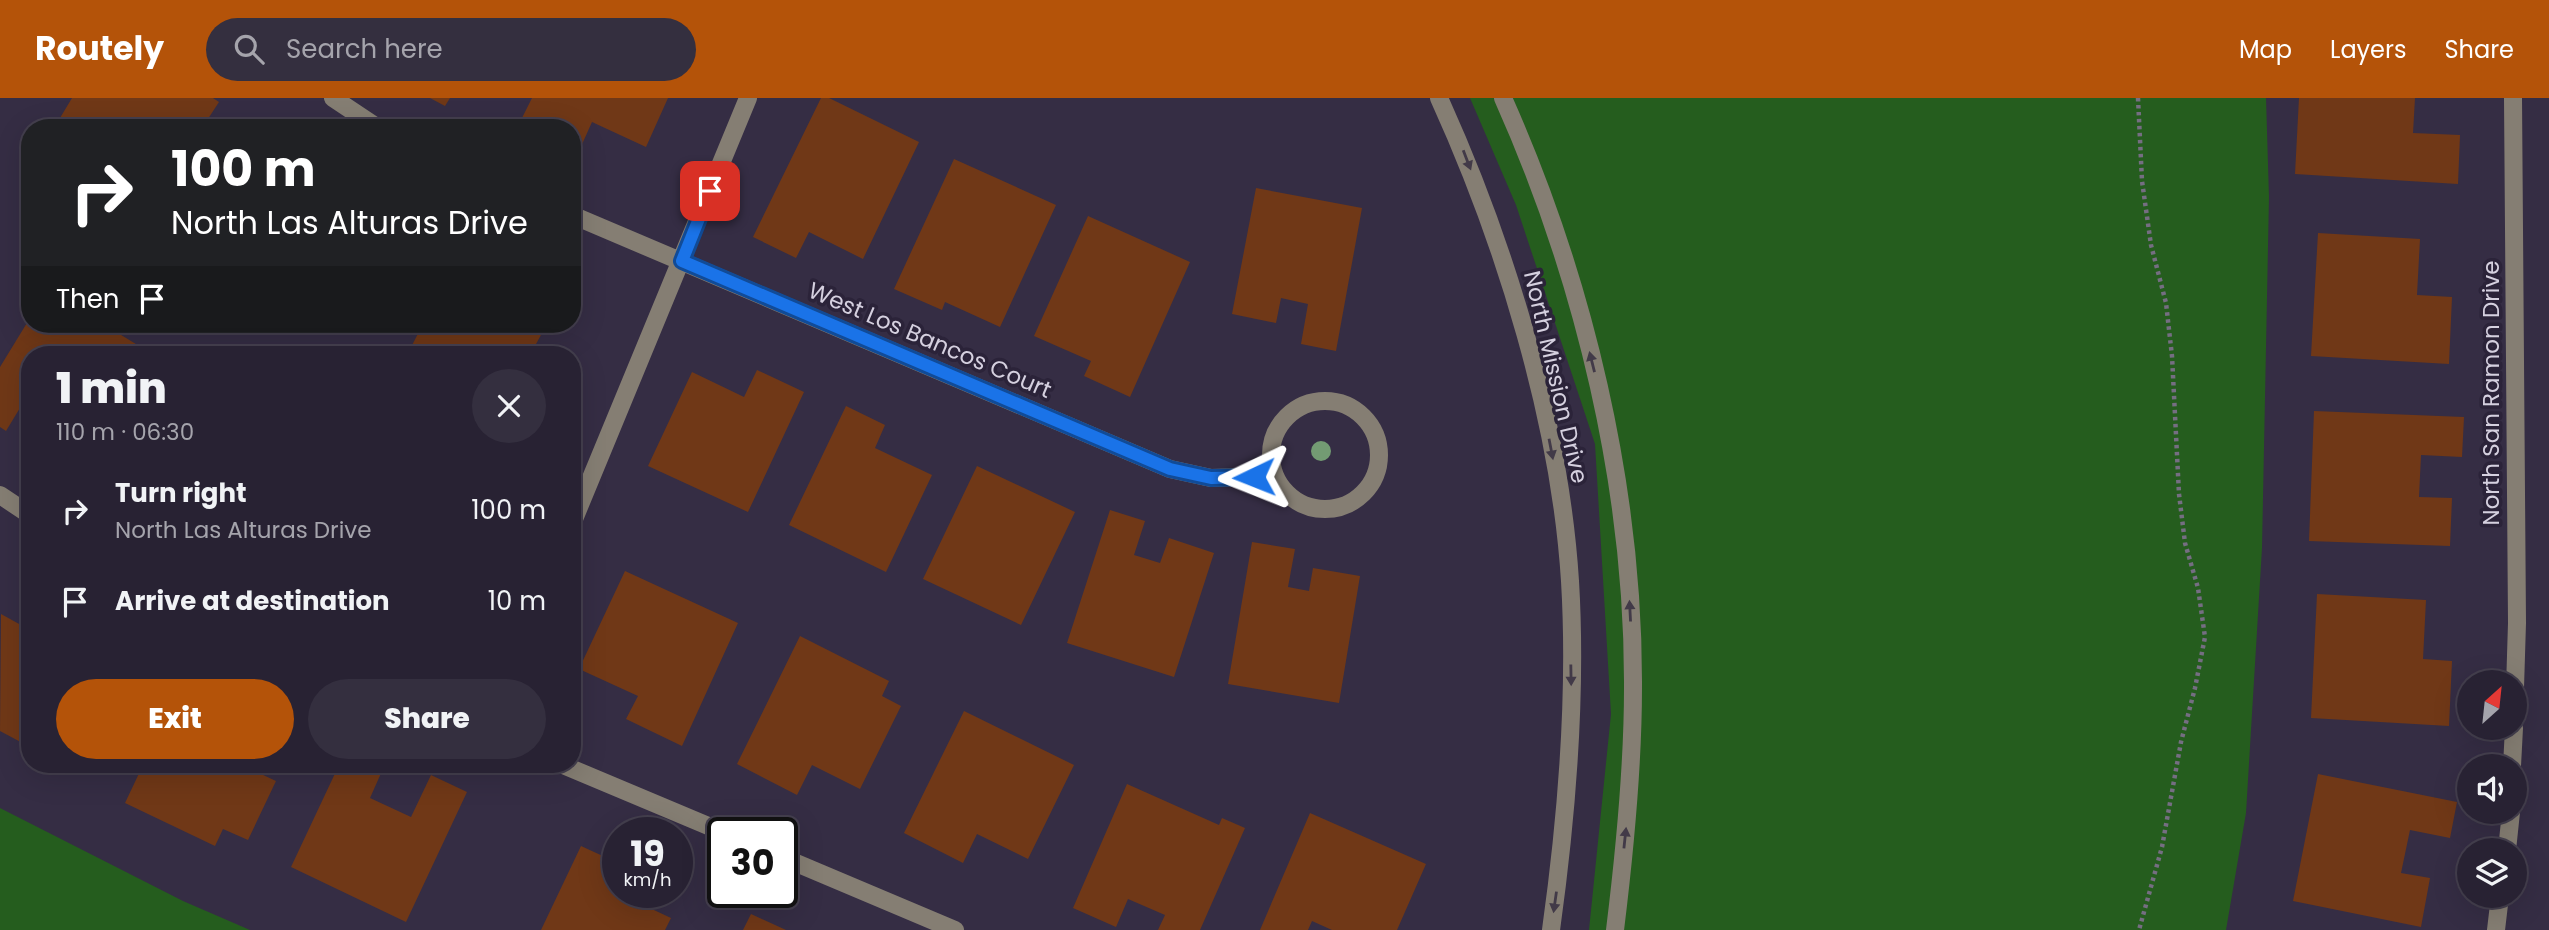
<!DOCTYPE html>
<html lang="en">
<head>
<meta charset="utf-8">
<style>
	:root { --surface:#282233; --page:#342f3f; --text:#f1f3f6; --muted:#a5a4ac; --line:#443f4e; --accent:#b45309 }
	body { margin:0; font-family:Poppins,sans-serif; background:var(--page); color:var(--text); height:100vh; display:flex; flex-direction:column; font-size:26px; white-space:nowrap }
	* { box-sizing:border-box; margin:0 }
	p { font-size:23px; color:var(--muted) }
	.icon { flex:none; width:38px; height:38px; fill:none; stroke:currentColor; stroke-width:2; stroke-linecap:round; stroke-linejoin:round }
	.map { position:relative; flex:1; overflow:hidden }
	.side { position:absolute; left:21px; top:248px; width:560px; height:427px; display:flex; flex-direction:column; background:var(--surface); border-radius:28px; box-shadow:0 7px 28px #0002,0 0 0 2px var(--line) }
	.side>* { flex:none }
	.banner { position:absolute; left:21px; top:21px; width:560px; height:214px; border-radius:28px; box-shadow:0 7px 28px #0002,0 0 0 2px var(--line); background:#202124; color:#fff; overflow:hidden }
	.needle { width:46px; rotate:27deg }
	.buttons { position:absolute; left:2457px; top:572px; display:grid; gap:14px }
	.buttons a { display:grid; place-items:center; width:70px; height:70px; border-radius:50%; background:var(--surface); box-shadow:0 7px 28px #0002,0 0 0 2px var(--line); font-size:35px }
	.speed { position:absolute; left:602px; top:719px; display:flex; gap:14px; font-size:35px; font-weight:700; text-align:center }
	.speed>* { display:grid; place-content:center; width:91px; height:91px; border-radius:50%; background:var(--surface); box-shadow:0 7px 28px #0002,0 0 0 2px var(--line); line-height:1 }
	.speed small { font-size:18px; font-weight:400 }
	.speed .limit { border:4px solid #111; border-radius:10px; background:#fff; color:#111 }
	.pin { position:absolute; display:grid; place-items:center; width:60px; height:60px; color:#fff; margin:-30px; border-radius:14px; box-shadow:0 4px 10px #0006 }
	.me { position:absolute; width:77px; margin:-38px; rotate:268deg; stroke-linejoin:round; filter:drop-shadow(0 0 5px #0008) }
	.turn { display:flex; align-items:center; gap:24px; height:147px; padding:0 35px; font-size:32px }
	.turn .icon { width:91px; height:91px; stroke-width:2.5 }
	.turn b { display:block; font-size:49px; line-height:60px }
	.then { display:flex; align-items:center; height:66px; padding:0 35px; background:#0003; gap:14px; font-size:26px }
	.round { display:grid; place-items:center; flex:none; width:74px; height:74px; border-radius:37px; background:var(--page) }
	.headline { display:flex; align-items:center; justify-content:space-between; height:119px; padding:0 35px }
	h1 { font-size:42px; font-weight:800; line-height:52px }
	.primary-button { display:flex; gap:14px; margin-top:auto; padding:14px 35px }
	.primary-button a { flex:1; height:80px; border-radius:42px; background:var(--accent); color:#fff; font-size:28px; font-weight:800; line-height:80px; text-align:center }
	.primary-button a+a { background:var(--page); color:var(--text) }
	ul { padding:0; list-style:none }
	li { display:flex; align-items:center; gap:21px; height:91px; padding:0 35px }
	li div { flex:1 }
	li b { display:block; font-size:26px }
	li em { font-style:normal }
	header { display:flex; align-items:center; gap:42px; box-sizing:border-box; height:98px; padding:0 35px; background:var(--accent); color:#fff }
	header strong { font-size:33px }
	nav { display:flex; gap:38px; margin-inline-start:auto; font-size:24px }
	.search { width:490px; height:63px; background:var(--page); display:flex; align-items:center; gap:18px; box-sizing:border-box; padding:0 24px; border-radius:38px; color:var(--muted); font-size:26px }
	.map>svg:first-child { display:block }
	.green { fill:#255d1e }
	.building { fill:#703817 }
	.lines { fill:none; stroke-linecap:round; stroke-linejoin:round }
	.path { stroke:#756e82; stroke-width:4.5; stroke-dasharray:3.5 3.5; stroke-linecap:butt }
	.minor { stroke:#857e73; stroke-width:18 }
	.tree { fill:#739b73 }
	.oneway { fill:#423a48 }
	.route-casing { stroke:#114b97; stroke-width:18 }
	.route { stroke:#1a73e8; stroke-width:12 }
	.labels { text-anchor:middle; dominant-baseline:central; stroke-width:7; stroke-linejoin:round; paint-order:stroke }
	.street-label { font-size:23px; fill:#d5d0df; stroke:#2b2339 }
</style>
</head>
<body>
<header>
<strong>Routely</strong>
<div class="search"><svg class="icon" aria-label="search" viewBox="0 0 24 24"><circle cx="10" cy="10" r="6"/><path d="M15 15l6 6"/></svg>Search here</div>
<nav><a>Map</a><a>Layers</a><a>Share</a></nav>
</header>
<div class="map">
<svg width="2549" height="832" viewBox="0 0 2549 832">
	<rect width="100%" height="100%" fill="#352d44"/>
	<path class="green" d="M 1470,0 L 2266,0 L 2269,99 L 2262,450 L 2246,715 L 2226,832 L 1589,832 L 1611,616 L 1595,346 L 1516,107 Z
		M 0,710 L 183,803 L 250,832 L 0,832 Z"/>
	<path class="building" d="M 72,0 L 213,0 L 219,4 L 202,30 L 54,30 Z
		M 430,0 L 450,0 L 445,8 Z
		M 532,0 L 668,0 L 646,49 L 592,24 L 579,53 L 572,50 L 572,30 L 527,30 L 519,26 Z
		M 821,0 L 829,0 L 919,44 L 863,161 L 809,134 L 796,160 L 753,139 Z
		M 2299,0 L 2415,0 L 2413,35 L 2460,37 L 2458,86 L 2295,76 Z
		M 954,61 L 1056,107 L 1000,229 L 945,204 L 942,212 L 894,191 Z
		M 1256,90 L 1362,110 L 1336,253 L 1301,246 L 1308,206 L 1281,200 L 1276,225 L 1232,216 Z
		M 1088,118 L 1190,164 L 1130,299 L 1084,278 L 1091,263 L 1034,238 Z
		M 2318,135 L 2420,141 L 2417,197 L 2452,199 L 2449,266 L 2311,258 Z
		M 30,220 L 30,226 L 103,226 L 154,257 L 30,257 L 30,302 L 26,300 L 6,333 L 0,329 L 0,269 Z
		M 423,226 L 547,226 L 536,246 L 552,254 L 550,257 L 407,257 Z
		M 757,272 L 804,294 L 748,414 L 648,368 L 692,274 L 744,299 Z
		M 846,308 L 885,327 L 875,350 L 932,377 L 886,474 L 789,427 Z
		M 2314,313 L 2464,319 L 2462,359 L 2421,357 L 2419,399 L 2452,400 L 2450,448 L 2309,443 Z
		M 977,368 L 1075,414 L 1021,527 L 923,481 Z
		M 1110,412 L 1145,423 L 1134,457 L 1160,465 L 1169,440 L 1214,455 L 1174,579 L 1067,545 Z
		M 1252,444 L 1295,451 L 1288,489 L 1309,493 L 1313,470 L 1360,478 L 1339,605 L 1228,586 Z
		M 625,473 L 738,525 L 682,648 L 626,621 L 638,598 L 579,571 Z
		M 2317,496 L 2426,502 L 2423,561 L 2452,563 L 2449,628 L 2311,620 Z
		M 1,516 L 30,532 L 30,649 L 0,633 Z
		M 800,538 L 889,583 L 882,598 L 901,608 L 860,691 L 812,667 L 797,697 L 737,666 Z
		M 964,613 L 1074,667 L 1028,761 L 977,736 L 963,765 L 904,735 Z
		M 143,667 L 266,667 L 261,676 L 276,683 L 248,742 L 223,731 L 215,748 L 125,705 Z
		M 339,667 L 368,667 L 382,673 L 370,700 L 411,719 L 431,677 L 467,694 L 406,824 L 291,769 Z
		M 2318,676 L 2457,704 L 2450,740 L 2410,732 L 2401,775 L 2430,780 L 2421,829 L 2293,803 Z
		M 1127,686 L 1219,727 L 1222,720 L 1245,730 L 1200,832 L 1158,832 L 1165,817 L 1128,801 L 1116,829 L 1073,810 Z
		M 1310,715 L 1426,766 L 1397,832 L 1332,832 L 1312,823 L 1308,832 L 1260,832 Z
		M 581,748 L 618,765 L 618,794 L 626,794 L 624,798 L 671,820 L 665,832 L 541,832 Z
		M 751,816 L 786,832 L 743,832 Z"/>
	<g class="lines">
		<path class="path" d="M 2138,0 L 2142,83 L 2151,147 L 2166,205 L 2172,258 L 2179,396 L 2185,445 L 2198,490 L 2205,539 L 2195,590 L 2181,644 L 2162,749 L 2139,832"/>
		<path class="minor" d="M 333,0 L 378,30
			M 1439,0 C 1505,145 1560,324 1570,483 C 1577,599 1567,717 1551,832
			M 1503,0 C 1584,181 1634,390 1633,590 C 1633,671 1625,751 1615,832
			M 2513,0 L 2517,525 L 2515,590
			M 572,117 L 1170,371 L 1211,380 L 1275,378
			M1271 357a54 54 0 1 1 108 0a54 54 0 1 1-108 0Z
			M 0,397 L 30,417
			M 572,426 L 748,0
			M 563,667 L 725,735
			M 2512,668 L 2514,630
			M 2507,752 L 2511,714
			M 782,759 L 955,832
			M 2496,832 L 2500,798"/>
	</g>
	<circle class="tree" cx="1321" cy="353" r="10"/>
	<defs><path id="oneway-solid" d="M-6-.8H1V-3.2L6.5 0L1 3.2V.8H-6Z" transform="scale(1.75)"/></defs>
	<g class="oneway">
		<use href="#oneway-solid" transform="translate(1467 62) rotate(69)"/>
		<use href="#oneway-solid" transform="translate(1592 264) rotate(-104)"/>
		<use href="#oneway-solid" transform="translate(1551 351) rotate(79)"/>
		<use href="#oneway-solid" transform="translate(1630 513) rotate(-93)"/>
		<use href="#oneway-solid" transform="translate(1571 577) rotate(89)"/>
		<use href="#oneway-solid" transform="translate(1625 740) rotate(-84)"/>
		<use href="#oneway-solid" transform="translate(1555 804) rotate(98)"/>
	</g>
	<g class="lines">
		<g class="route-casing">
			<path id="route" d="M 710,93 L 682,163 L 1170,371 L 1211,380 L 1254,379"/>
		</g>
		<use href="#route" class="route"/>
	</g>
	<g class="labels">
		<g class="street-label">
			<text transform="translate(930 242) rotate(23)">West Los Bancos Court</text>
			<text transform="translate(1556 279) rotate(77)">North Mission Drive</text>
			<text transform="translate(2491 295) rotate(-90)">North San Ramon Drive</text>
		</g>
	</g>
</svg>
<div class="buttons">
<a><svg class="needle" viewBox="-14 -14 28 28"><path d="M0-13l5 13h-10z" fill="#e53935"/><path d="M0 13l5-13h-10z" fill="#a5a4ac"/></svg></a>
<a><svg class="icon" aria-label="sound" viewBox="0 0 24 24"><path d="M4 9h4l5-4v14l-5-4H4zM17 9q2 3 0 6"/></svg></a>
<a><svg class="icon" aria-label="layers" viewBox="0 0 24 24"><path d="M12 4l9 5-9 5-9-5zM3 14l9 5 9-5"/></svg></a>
</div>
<div class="speed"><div>19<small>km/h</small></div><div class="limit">30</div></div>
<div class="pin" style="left:710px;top:93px;background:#d93025"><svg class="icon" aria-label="arrive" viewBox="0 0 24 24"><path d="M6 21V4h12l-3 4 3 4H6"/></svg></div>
<svg class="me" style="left:1254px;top:379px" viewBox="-20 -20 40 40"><path d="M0-17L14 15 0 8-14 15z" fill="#1a73e8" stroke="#fff" stroke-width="4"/></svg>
<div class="banner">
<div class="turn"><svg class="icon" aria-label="right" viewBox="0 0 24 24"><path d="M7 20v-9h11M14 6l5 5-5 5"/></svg><div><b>100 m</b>North Las Alturas Drive</div></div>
<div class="then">Then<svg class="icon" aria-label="arrive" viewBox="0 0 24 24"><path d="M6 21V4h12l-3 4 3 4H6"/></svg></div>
</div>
<section class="side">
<div class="headline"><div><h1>1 min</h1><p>110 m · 06:30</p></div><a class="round"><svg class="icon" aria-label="close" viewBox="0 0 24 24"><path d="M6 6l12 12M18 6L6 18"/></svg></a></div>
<ul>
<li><svg class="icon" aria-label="right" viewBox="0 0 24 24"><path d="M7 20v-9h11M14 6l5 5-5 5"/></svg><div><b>Turn right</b><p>North Las Alturas Drive</p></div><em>100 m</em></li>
<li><svg class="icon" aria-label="arrive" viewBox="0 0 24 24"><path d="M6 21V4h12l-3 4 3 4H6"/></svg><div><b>Arrive at destination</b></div><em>10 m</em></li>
</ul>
<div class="primary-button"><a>Exit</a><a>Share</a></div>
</section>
</div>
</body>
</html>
